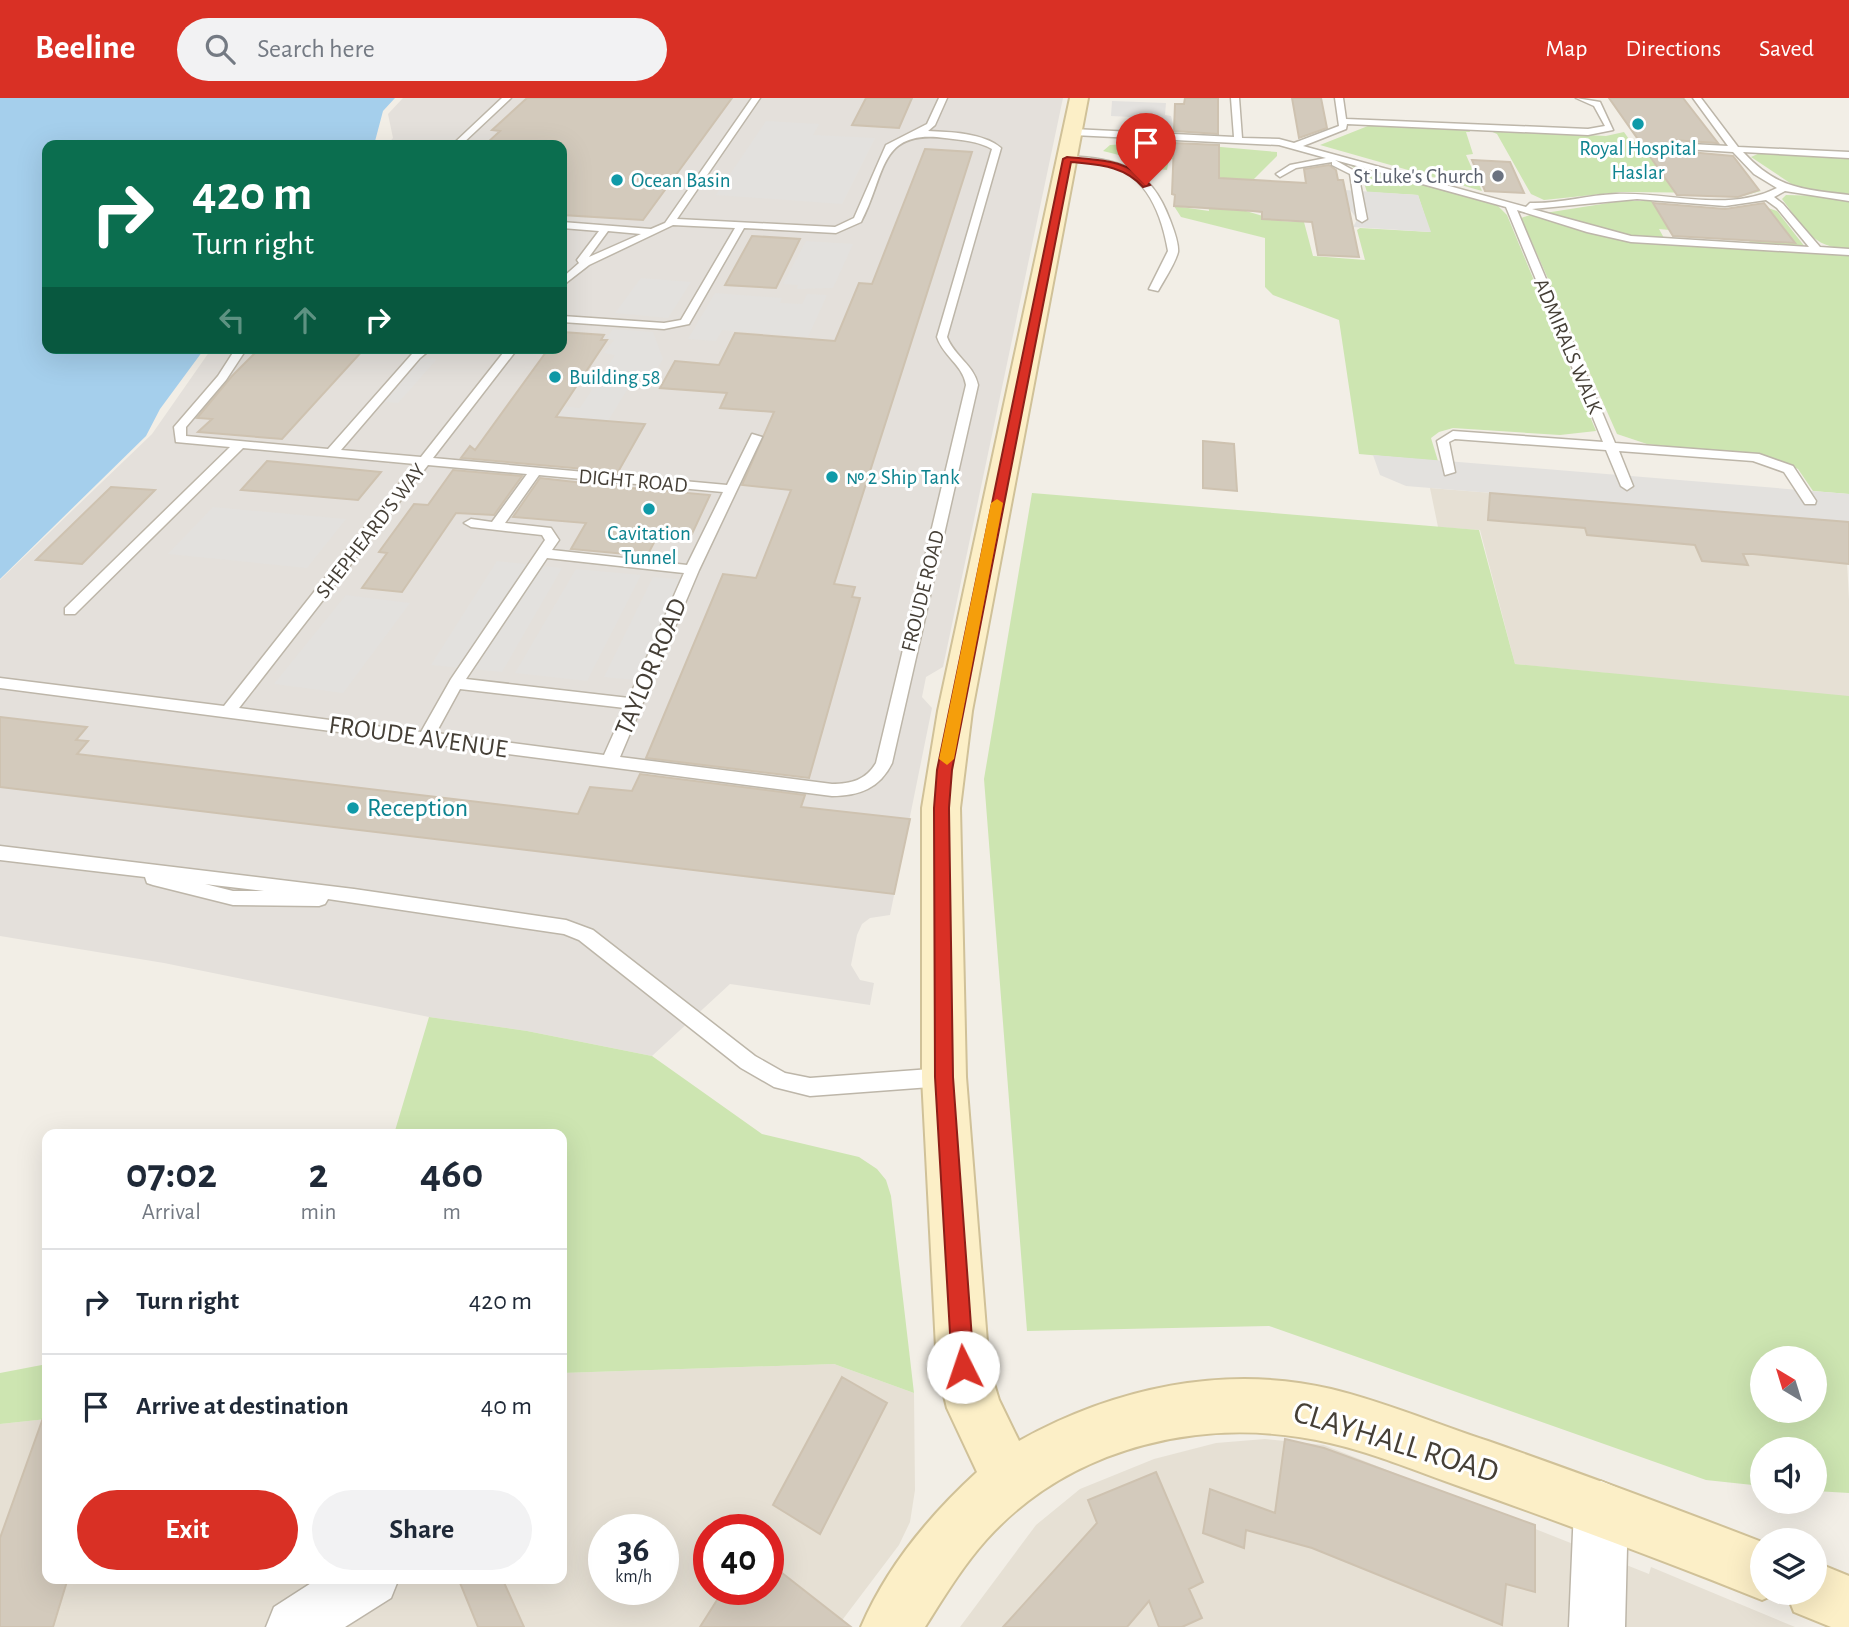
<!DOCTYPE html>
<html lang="en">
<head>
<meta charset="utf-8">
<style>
	:root { --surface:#fff; --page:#f2f2f3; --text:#1f2937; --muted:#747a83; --line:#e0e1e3; --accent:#d93025 }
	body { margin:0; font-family:"Alegreya Sans",sans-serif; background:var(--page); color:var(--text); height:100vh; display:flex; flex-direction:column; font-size:26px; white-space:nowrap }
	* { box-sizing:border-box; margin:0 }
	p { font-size:23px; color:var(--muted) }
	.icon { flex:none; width:38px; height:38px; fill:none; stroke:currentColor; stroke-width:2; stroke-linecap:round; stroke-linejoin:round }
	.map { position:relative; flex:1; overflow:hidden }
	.sheet { position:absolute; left:42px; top:1031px; width:525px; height:455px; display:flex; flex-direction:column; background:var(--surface); border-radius:14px; box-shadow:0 7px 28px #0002 }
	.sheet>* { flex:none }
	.banner { position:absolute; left:42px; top:42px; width:525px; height:214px; border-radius:14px; box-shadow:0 7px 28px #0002; background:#0b6e4f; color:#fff; overflow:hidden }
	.needle { width:46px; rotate:322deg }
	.buttons { position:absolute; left:1750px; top:1248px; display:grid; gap:14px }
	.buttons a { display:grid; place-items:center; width:77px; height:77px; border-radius:50%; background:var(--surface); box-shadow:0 7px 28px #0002; font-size:35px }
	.speed { position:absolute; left:588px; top:1416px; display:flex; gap:14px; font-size:35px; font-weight:700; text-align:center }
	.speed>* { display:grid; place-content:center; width:91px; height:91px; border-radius:50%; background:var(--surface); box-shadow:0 7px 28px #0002; line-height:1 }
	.speed small { font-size:18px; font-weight:400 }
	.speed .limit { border:10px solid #d22; background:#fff; color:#111 }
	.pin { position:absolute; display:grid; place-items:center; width:60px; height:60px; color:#fff; margin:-72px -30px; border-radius:50% 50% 50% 0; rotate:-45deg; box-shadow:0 0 7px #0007 }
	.pin .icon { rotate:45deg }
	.me { position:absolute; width:77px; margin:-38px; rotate:356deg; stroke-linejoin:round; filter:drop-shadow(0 0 5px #0008) }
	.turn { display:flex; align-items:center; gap:24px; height:147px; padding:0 35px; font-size:32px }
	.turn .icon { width:91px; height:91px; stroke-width:2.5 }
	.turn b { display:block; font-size:49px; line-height:60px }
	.lanes { display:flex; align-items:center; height:66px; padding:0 35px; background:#0003; justify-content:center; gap:35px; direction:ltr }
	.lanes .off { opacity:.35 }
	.eta { display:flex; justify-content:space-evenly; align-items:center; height:119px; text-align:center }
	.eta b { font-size:42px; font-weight:600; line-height:49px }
	.cta { display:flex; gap:14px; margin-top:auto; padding:14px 35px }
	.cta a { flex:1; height:80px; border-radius:42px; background:var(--accent); color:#fff; font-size:28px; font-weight:600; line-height:80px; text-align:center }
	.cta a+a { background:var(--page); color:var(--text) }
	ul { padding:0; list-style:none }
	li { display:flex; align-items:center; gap:21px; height:105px; padding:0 35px; border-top:2px solid var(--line) }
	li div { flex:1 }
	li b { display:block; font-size:26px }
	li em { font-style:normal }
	header { display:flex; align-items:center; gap:42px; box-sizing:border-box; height:98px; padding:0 35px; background:var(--accent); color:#fff }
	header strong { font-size:33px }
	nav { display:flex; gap:38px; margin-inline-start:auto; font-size:24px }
	.search { width:490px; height:63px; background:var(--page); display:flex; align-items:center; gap:18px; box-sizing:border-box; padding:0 24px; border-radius:38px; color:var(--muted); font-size:26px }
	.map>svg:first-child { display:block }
	.residential { fill:#e6e0d4; fill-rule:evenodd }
	.industrial { fill:#e4e0db }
	.green { fill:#cde5b1; fill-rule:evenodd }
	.parking { fill:#e3e1de }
	.water { fill:#a5cfec }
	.building { fill:#d3cabc; stroke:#cec2b0; stroke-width:2 }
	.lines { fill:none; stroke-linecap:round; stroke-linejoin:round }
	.lane-casing { stroke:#bdb6a9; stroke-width:3 }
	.street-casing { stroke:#bdb6a9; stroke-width:3 }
	.secondary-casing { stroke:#d0c198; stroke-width:4 }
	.lane { fill:#fff; fill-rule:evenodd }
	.street { fill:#fff; fill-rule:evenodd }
	.secondary { fill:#fcefc7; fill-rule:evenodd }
	.route { fill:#d93025; stroke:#8d1f18; stroke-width:2 }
	.slow { fill:#f59e0b }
	.culture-dot { fill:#0f9aa8; stroke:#fff; stroke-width:2.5 }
	.worship-dot { fill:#6b7280; stroke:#fff; stroke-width:2.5 }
	.labels { text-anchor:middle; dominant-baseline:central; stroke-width:6; stroke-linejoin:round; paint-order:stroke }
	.far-culture-label { font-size:21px; fill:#0d838f; stroke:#fff; text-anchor:start }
	.far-worship-label { font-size:21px; fill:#5b616d; stroke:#fff; text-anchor:end }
	.far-street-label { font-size:21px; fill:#453f36; stroke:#fff }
	.street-label { font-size:26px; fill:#453f36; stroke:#fff }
	.culture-label { font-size:26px; fill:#0d838f; stroke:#fff; text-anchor:start }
	.near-street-label { font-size:32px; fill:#453f36; stroke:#fff }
</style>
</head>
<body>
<header>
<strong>Beeline</strong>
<div class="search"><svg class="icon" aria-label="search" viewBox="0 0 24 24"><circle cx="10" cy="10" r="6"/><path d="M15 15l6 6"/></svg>Search here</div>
<nav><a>Map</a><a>Directions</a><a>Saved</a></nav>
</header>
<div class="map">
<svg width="1849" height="1529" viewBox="0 0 1849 1529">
	<rect width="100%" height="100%" fill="#f2eee6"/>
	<path class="residential" d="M 1430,390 L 1845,424 L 1849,502 L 1849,689 L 1607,575 L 1515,566 L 1480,432 L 1438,429 Z
		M 834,1266 L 914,1295 L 915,1392 L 910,1424 L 899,1447 L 837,1529 L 0,1529 L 0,1326 L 47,1321 L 47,1480 L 562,1480 L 562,1275 ZM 604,1432 L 663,1432 L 663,1491 L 604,1491 ZM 709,1432 L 768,1432 L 768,1491 L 709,1491 Z
		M 1265,1341 L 1324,1347 L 1649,1476 L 1651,1469 L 1795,1529 L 960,1529 L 1036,1427 L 1080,1391 L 1154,1361 L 1216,1345 Z"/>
	<path class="industrial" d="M 403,0 L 1063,0 L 943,569 L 926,579 L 922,599 L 932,610 L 890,817 L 870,820 L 862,826 L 857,837 L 851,867 L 860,882 L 874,885 L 870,907 L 730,886 L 652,958 L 527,933 L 429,919 L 164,865 L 0,838 L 0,482 L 152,336 L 212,250 L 562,250 L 562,47 L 387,47 L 393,40 L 388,16 Z"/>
	<path class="green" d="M 1373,26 L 1469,31 L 1470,34 L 1466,34 L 1473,56 L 1466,57 L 1482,93 L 1320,47 Z
		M 1488,32 L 1606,38 L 1624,34 L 1631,44 L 1644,44 L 1670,87 L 1761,93 L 1735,100 L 1731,95 L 1621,94 L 1544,102 L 1531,96 L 1497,36 Z
		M 1127,46 L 1138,49 L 1141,55 L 1168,57 L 1169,52 L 1187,46 L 1277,54 L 1277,58 L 1254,81 L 1255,97 L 1245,97 L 1246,113 L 1280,123 L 1304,124 L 1313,158 L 1365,162 L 1357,132 L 1360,130 L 1430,134 L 1418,97 L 1367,94 L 1361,76 L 1348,65 L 1498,108 L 1507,117 L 1596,333 L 1560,337 L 1453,330 L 1439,334 L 1431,340 L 1438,363 L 1359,356 L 1339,222 L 1273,197 L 1265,189 L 1265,140 L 1181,119 L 1174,108 L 1209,113 L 1205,64 L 1169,61 L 1167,72 L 1142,70 L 1132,65 L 1131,60 L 1103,53 L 1110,47 Z
		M 1760,55 L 1849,60 L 1849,97 L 1796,89 L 1751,59 Z
		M 1786,97 L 1824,98 L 1849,103 L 1849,151 C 1811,150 1803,128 1782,101 Z
		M 1621,103 L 1652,103 L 1670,132 L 1659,131 L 1664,140 L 1626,137 L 1545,115 Z
		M 1768,110 L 1777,113 L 1805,149 L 1744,147 L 1760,137 Z
		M 1530,117 L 1629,143 L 1849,157 L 1849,396 L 1813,393 L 1798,371 L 1771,359 L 1647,346 L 1617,336 L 1521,120 Z
		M 1032,395 L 1479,432 L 1515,566 L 1849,598 L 1849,1395 L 1815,1393 L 1815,1351 L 1762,1351 L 1762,1388 L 1706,1382 L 1269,1228 L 1027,1233 L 984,681 ZM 1762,1260 L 1815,1260 L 1815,1312 L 1762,1312 Z
		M 429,919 L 527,933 L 652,958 L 762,1036 L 859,1059 L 877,1071 L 886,1082 L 891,1098 L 914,1295 L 834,1266 L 562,1275 L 562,1036 L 394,1036 Z
		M 47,1266 L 47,1321 L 0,1326 L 0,1275 Z"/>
	<path class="parking" d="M 1112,3 L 1166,5 L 1165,17 L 1171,18 L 1175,33 L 1144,30 L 1144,25 L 1132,19 L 1111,18 Z
		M 766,23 L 819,26 L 813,37 L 875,40 L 842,106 L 716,97 Z
		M 1345,92 L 1418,97 L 1431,134 L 1353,129 L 1357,122 L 1348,108 Z
		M 806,143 L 853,146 L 833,190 L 797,191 L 798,187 L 783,186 Z
		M 641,180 L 691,184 L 668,220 L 615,215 Z
		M 715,195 L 782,200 L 780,205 L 802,206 L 807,196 L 827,197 L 808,239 L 722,232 L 716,243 L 688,241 Z
		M 613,231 L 653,234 L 663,261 L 646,288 L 630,287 L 608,323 L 556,319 L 563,308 L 580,310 L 615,257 L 604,255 L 614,242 L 607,240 Z
		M 415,259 L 437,261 L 398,305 L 377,303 Z
		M 1373,357 L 1849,396 L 1849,424 L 1406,388 L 1380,377 Z
		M 213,409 L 346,421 L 307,470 L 168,456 Z
		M 497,463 L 562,470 L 502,574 L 431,567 Z
		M 576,471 L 641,477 L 587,583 L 515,575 Z
		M 653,479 L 688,482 L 645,583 L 604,579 Z
		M 346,497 L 410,505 L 343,595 L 274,586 Z"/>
	<path class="water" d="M 0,0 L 395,0 L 383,13 L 374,47 L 47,47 L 47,250 L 205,250 L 160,311 L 146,338 L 0,481 Z"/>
	<path class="building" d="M 527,0 L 732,0 L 643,122 L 562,117 L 562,47 L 485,47 L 500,33 L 492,32 Z
		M 866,0 L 912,0 L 899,30 L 852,27 Z
		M 1185,0 L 1218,0 L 1218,36 L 1174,33 L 1175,6 L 1184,6 Z
		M 1292,0 L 1321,0 L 1327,30 L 1299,40 Z
		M 1609,0 L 1683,0 L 1718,45 L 1672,42 L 1667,52 L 1733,58 L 1759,92 L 1738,99 L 1677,97 Z
		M 1174,45 L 1219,47 L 1219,80 L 1306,85 L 1304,71 L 1329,67 L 1336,72 L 1338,82 L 1343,82 L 1359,159 L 1318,157 L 1312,124 L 1262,121 L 1262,114 L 1253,113 L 1174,108 L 1175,97 L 1172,96 Z
		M 925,51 L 972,54 L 834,486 L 855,489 L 852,499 L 860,500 L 809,680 L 646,660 L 723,476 L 756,480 L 791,392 L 742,387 L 774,314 L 720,310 L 727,295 L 660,290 L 675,263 L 719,267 L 735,235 L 835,243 L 859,185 L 872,186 Z
		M 1472,62 L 1510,64 L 1524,95 L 1485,93 Z
		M 1653,105 L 1725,111 L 1764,105 L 1795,145 L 1673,138 Z
		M 752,138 L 800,141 L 776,190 L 725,187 Z
		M 562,234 L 604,237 L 601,242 L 607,242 L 556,319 L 645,326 L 618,374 L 461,360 L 470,348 L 475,352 L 549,250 L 562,250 Z
		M 260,250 L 365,250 L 282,341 L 198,334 L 212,321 L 197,320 L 232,278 Z
		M 1203,343 L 1234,346 L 1237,393 L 1203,390 Z
		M 267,363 L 381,374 L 358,402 L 241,392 Z
		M 453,372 L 522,378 L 494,417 L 456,415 L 402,494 L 362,490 L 387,455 L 379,454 L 414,406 L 428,407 Z
		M 540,380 L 610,388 L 710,397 L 692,436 L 660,433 L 647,458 L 571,451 L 586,425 L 513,419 Z
		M 111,389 L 155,392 L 82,466 L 36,462 Z
		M 1490,395 L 1849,424 L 1849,466 L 1753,456 L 1743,456 L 1748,467 L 1702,463 L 1695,447 L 1587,437 L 1585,430 L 1488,422 Z
		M 0,619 L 87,629 L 76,642 L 88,643 L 77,656 L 578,716 L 590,689 L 632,693 L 640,676 L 805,697 L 801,709 L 910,721 L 894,796 L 0,689 Z
		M 842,1279 L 887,1305 L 820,1436 L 773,1407 Z
		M 43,1320 L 47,1320 L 47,1480 L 68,1480 L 53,1529 L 0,1529 L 0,1440 Z
		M 1285,1341 L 1324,1350 L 1535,1427 L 1535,1494 L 1506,1486 L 1502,1527 L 1312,1450 L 1246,1432 L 1244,1450 L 1203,1435 L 1210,1391 L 1275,1415 Z
		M 1156,1374 L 1203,1484 L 1189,1491 L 1202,1520 L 1182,1529 L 1159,1529 L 1149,1503 L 1127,1529 L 1003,1529 L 1097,1425 L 1088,1402 Z
		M 768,1464 L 851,1529 L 700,1529 L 724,1491 L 768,1491 Z
		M 458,1480 L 502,1480 L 524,1529 L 478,1529 Z"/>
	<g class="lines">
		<g class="lane-casing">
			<path id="lane" d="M 502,0 L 511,0 L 461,47 L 452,47 Z
				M 752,0 L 760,0 L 677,121 L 835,129 L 854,120 L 886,47 L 927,26 L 939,0 L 947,0 L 935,27 L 928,33 C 950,34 984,35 1001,50 L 947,239 C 954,258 974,267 978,287 L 892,665 C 880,690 859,698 832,698 L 0,590 L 0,580 L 224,608 L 415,366 L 243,350 L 75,516 L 65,516 L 65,510 L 230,349 L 176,344 L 174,329 L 218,278 L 236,250 L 247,250 L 226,282 L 186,329 L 186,338 L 328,351 L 412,256 L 419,250 L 432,250 L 420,260 L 341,352 L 421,359 L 507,250 L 518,250 L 433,360 L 727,387 L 752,336 L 762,339 L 699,472 L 620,659 L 832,686 C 851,686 866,682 876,665 L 966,287 C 963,267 943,258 937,239 L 992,51 C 978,43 961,42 945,40 C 878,31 886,77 861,124 L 836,135 L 744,130 L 689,226 L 664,231 L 562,224 L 562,218 L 664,225 L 681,222 L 735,130 L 673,127 L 589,167 L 562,188 L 562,180 L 579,165 L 577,162 L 599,133 L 562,130 L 562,124 L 651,131 L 665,125 ZM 608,133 L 641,136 L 589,159 ZM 428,367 L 527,376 L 492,424 L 471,421 L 464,425 L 471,429 L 542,437 L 545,442 L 451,581 L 421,634 L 239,610 ZM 539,377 L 723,394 L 687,467 L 552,452 L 559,442 L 551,430 L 505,425 ZM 547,460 L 684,475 L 629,600 L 466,581 ZM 460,591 L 625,610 L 604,657 L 436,635 Z
				M 1231,0 L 1239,0 L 1242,40 L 1279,41 L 1294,45 L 1339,28 L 1335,0 L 1343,0 L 1346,21 L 1588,31 L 1605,28 L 1594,8 L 1576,0 L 1600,4 L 1613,32 L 1588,37 L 1347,26 L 1346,31 L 1303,48 L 1526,109 L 1530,105 C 1559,106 1587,97 1616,96 C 1670,94 1727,115 1777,90 L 1754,76 L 1733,54 L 1669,50 L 1672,45 L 1728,48 L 1693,0 L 1701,0 L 1738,49 L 1849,54 L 1849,60 L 1743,54 C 1777,91 1802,91 1849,97 L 1849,103 L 1785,93 L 1774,99 L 1783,106 L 1820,149 L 1849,151 L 1849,157 L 1631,144 L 1587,134 L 1517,112 L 1615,345 L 1759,356 L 1793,368 L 1816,403 L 1815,406 L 1805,406 L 1784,374 L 1753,363 L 1619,353 L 1633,388 L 1627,392 L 1621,388 L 1606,352 L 1455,341 L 1449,344 L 1455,374 L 1445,377 L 1437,343 L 1453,333 L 1603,344 L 1506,109 L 1335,62 L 1358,75 L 1367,121 L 1362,124 L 1357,121 L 1350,76 L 1332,67 L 1332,64 L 1296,70 L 1280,79 L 1276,76 L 1290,67 L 1326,60 L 1279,47 L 1073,37 L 1069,34 L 1073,31 L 1234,39 ZM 1637,101 L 1725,108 L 1766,102 L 1777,110 L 1809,149 L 1631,138 L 1532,111 Z
				M 1067,58 C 1119,61 1150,68 1170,122 C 1173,130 1179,145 1178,154 C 1175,166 1164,182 1158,193 L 1149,191 L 1168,153 C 1162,118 1147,76 1108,67 C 1094,63 1079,65 1064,63 Z
				M 0,748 L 354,791 L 566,822 L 593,832 L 755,958 L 785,975 L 810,980 L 944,970 L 951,973 L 954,979 L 951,985 L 944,988 L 810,998 L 774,989 L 741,970 L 579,842 L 564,836 L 328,801 L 325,806 L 319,808 L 233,807 L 153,787 L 147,785 L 145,779 L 0,762 ZM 205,786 L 213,787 L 264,793 L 233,793 Z"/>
		</g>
		<g class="street-casing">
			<path id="street" d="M 1601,1383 L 1620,1391 L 1628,1410 L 1625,1529 L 1569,1529 L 1574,1410 L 1582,1391 Z
				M 319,1480 L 399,1480 L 391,1500 L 345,1529 L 266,1529 L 274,1509 Z"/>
		</g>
		<g class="secondary-casing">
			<path id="secondary" d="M 1070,0 L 1088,0 L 972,613 L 960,710 L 966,979 L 989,1269 L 999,1302 L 1019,1343 C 1114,1290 1224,1266 1331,1291 C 1385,1304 1436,1326 1488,1343 C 1580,1375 1671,1409 1762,1444 L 1762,1494 L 1780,1494 L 1762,1502 C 1665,1463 1568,1427 1470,1392 C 1423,1376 1378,1356 1330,1345 C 1207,1316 1071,1347 986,1442 C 962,1469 944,1499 925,1529 L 861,1529 C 886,1470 930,1417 977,1374 L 947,1310 L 937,1269 L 922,979 L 922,710 L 938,613 Z
				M 1815,1464 L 1849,1478 L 1849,1529 L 1831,1529 L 1794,1514 L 1786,1494 L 1815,1494 Z"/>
		</g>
		<use href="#lane" class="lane"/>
		<use href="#street" class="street"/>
		<use href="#secondary" class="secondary"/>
	</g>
	<path class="route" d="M 1067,59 C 1099,62 1129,61 1150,87 L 1143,89 C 1123,67 1099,67 1071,64 L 952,672 L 949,710 L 953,979 L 974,1269 L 971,1277 L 963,1280 L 955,1277 L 952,1269 L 935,979 L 934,710 L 937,672 L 1063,61 Z"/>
	<path class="slow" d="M 997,401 L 1003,405 L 954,661 L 947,667 L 939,661 L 991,405 Z"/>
	<g class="culture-dot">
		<circle cx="1638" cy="26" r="7"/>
		<circle cx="617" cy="82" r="7"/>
		<circle cx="555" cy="279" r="7"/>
		<circle cx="832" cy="379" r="7"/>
		<circle cx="649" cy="411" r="7"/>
		<circle cx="353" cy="710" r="7"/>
	</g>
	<circle class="worship-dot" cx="1498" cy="78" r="7"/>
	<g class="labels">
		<g class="far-culture-label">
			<text x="1638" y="50" text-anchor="middle">Royal Hospital<tspan x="1638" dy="24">Haslar</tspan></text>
			<text x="631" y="82">Ocean Basin</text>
			<text x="569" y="279">Building 58</text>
			<text x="846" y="379">№ 2 Ship Tank</text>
			<text x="649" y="435" text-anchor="middle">Cavitation<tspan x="649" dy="24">Tunnel</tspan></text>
		</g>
		<g class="far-worship-label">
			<text x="1484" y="78">St Luke's Church</text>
		</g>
		<g class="far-street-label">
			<text transform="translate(1568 248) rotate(67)">ADMIRALS WALK</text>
			<text transform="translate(633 383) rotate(5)">DIGHT ROAD</text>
			<text transform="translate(371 433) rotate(-52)">SHEPHEARD'S WAY</text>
			<text transform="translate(923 493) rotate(-76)">FROUDE ROAD</text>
		</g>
		<g class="street-label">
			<text transform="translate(651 569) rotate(-67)">TAYLOR ROAD</text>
			<text transform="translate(418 639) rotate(8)">FROUDE AVENUE</text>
		</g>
		<g class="culture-label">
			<text x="367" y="710">Reception</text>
		</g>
		<g class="near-street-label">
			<text transform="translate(1396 1344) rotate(17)">CLAYHALL ROAD</text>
		</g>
	</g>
</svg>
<div class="buttons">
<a><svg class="needle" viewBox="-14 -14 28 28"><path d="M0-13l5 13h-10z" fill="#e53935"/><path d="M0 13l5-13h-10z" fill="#747a83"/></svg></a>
<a><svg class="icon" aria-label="sound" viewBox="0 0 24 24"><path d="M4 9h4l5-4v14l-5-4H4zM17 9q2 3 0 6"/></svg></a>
<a><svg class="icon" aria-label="layers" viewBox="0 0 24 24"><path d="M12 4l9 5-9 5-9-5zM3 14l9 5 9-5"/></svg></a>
</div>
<div class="speed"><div>36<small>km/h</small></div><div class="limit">40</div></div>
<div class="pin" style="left:1146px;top:87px;background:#d93025"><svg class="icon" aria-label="arrive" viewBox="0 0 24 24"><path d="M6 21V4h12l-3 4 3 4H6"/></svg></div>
<svg class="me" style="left:963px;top:1269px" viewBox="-20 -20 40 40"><circle r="19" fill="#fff"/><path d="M0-13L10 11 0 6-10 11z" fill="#d93025"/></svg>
<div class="banner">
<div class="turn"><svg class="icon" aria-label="right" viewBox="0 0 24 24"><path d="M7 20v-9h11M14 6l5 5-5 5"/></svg><div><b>420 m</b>Turn right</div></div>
<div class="lanes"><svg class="icon off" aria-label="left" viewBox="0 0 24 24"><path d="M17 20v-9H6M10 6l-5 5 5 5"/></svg><svg class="icon off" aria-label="ahead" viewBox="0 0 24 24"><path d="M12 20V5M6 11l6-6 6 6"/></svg><svg class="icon" aria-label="right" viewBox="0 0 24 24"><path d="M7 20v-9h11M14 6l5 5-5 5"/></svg></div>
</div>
<section class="sheet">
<div class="eta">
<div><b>07:02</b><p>Arrival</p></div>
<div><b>2</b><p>min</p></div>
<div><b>460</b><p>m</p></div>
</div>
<ul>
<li><svg class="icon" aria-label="right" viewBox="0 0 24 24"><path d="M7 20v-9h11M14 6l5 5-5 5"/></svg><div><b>Turn right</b></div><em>420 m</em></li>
<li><svg class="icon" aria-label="arrive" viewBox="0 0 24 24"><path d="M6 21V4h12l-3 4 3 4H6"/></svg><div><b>Arrive at destination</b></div><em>40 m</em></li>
</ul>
<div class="cta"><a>Exit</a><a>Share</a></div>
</section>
</div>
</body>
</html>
